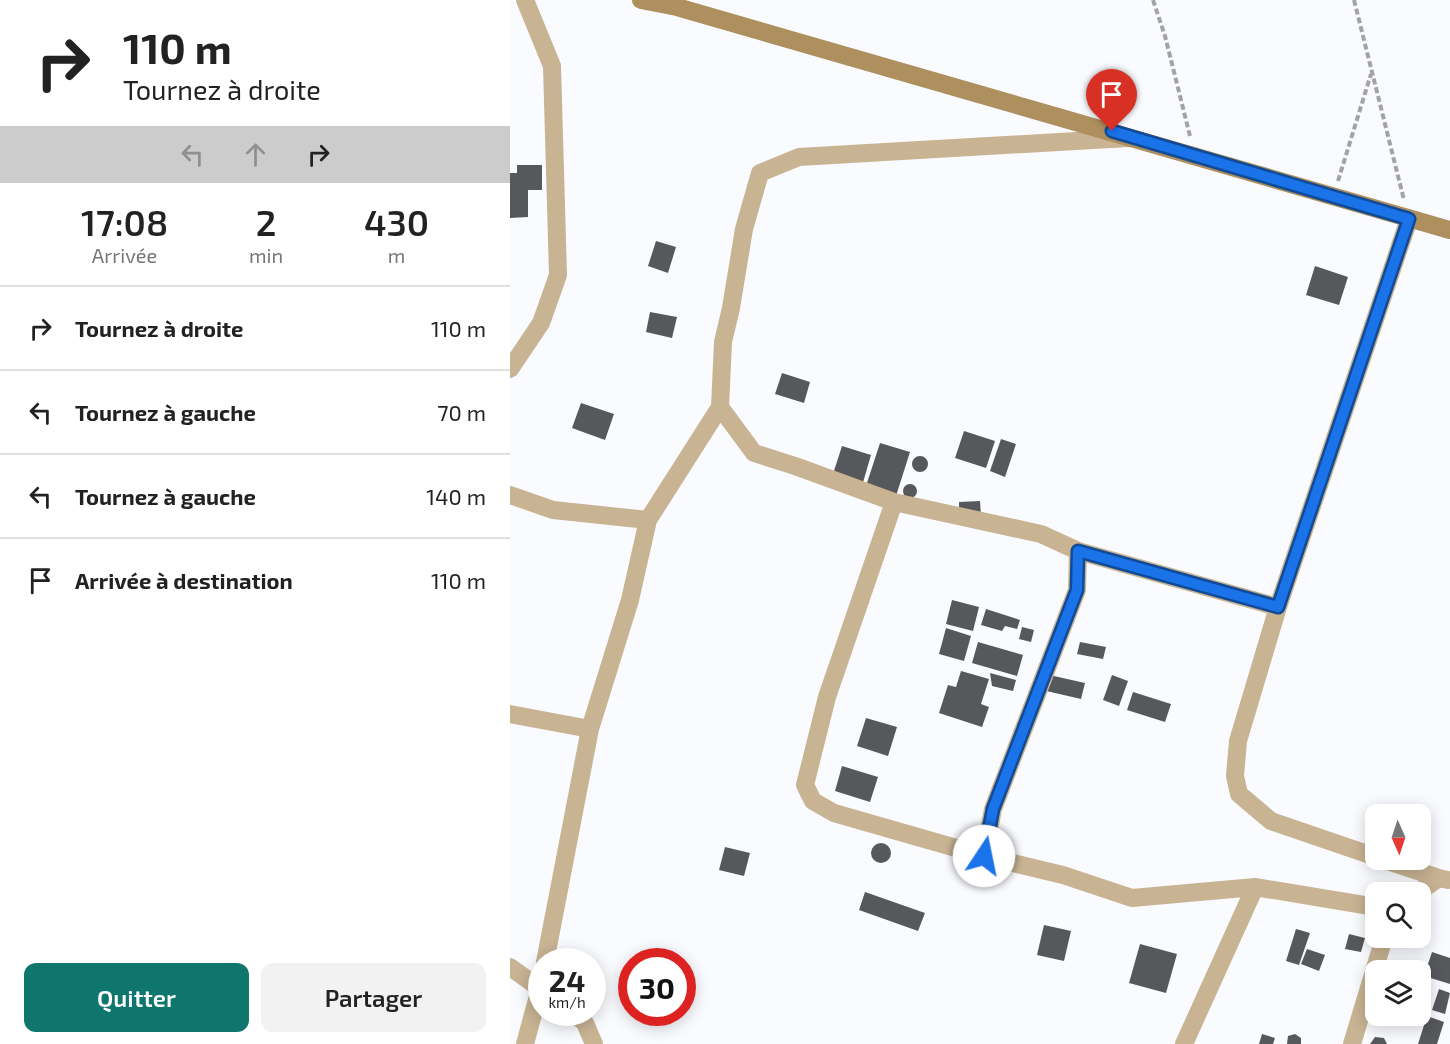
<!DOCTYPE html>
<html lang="fr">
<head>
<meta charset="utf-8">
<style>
	:root { --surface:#fff; --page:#f2f2f2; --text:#222; --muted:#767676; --line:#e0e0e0; --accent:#0f766e }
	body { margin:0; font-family:"Exo 2",sans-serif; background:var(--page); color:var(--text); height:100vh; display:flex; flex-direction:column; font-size:22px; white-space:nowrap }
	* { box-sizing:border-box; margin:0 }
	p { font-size:20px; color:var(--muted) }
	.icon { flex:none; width:33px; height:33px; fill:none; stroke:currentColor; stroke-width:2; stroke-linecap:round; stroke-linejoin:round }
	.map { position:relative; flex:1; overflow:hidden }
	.sheet { display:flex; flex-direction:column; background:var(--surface); width:510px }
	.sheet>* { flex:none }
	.top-card { background:#fff; color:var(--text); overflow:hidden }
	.needle { width:39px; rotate:177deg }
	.buttons { position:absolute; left:855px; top:804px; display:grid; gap:12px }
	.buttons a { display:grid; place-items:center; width:66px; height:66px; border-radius:12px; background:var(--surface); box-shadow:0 3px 15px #0003; font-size:30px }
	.speed { position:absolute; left:18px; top:948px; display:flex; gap:12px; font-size:30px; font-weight:700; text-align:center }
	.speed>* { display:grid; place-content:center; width:78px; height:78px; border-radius:50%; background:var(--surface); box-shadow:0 3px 15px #0003; line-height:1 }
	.speed small { font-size:15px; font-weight:400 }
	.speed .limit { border:9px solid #d22; background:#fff; color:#111 }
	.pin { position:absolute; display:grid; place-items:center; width:51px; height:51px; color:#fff; margin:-62px -26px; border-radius:50% 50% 50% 0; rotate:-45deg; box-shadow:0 0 6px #0007 }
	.pin .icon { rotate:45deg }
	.me { position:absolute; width:66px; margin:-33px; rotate:11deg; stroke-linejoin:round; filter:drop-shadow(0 0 4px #0008) }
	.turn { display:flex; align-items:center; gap:21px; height:126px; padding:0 24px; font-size:27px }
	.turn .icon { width:78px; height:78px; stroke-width:2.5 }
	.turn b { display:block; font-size:42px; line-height:51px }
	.lanes { display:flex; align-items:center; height:57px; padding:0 24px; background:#0003; justify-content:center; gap:30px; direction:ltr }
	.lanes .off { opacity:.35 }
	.eta { display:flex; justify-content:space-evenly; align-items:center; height:102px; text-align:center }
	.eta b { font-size:36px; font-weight:600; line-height:42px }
	.action { display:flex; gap:12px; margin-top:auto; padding:12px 24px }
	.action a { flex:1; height:69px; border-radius:12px; background:var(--accent); color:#fff; font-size:24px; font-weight:600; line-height:69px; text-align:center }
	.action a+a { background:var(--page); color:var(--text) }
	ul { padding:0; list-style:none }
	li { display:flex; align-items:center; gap:18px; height:84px; padding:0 24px; border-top:2px solid var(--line) }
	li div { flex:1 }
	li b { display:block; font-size:22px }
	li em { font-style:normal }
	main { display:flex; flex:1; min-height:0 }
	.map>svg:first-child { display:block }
	.building { fill:#57585c }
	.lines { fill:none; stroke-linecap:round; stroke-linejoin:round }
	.path { stroke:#a3a3a6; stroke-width:4; stroke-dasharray:6 3; stroke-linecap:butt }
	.street { stroke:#c8b393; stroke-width:18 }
	.secondary { stroke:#ae8f5e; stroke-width:18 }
	.route-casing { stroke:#114b97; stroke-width:15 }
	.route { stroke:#1a73e8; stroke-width:10 }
</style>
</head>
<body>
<main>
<section class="sheet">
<div class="top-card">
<div class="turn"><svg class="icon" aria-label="right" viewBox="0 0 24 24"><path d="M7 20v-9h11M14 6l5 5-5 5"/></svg><div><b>110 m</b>Tournez à droite</div></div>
<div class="lanes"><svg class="icon off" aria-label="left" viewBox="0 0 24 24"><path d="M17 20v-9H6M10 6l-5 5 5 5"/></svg><svg class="icon off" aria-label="ahead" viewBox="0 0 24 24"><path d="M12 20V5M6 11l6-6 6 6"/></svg><svg class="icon" aria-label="right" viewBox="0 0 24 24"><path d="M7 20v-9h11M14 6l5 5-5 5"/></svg></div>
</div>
<div class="eta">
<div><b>17:08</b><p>Arrivée</p></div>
<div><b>2</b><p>min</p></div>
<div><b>430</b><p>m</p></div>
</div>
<ul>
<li><svg class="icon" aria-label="right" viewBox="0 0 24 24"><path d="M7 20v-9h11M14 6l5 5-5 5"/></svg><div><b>Tournez à droite</b></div><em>110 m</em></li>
<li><svg class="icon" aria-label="left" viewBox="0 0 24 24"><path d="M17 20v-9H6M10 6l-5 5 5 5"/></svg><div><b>Tournez à gauche</b></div><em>70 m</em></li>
<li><svg class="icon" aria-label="left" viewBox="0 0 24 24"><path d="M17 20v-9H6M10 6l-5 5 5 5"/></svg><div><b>Tournez à gauche</b></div><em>140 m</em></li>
<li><svg class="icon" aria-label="arrive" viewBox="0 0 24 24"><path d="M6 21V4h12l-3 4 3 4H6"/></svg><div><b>Arrivée à destination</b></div><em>110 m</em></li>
</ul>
<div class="action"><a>Quitter</a><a>Partager</a></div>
</section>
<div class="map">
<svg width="940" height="1044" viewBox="0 0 940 1044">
	<rect width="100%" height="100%" fill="#fafbff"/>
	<path class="building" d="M 7,165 L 32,165 L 32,190 L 18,190 L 18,217 L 0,218 L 0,173 L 7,173 Z
		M 146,241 L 166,247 L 158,273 L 138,266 Z
		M 805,266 L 838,277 L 829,305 L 796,295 Z
		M 140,312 L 167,317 L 162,338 L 136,332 Z
		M 272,373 L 300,382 L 294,403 L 265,394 Z
		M 71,403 L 104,414 L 95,440 L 62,428 Z
		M 454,431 L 485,441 L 476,468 L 445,458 Z
		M 491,439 L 506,444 L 495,477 L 480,471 Z
		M 370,443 L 400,452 L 386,496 L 356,486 Z
		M 332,446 L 361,455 L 352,486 L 322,477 Z
		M402 464a8 8 0 1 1 16 0a8 8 0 1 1-16 0Z
		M393 491a7 7 0 1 1 14 0a7 7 0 1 1-14 0Z
		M 470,501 L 471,516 L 449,517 L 449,502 Z
		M 442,600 L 469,607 L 463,631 L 436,624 Z
		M 476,609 L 510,620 L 507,629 L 495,626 L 492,631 L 471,625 Z
		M 512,627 L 524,630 L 521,642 L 509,639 Z
		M 436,628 L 461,636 L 454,661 L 429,654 Z
		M 468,642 L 513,655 L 507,676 L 462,663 Z
		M 570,642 L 596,647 L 593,659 L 567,654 Z
		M 451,671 L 479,679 L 471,704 L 479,707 L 472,727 L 429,713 L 438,685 L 446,687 Z
		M 480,673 L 506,680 L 503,691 L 482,686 Z
		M 535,674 L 575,683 L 571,699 L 532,690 Z
		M 602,675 L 618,681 L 609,706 L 593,700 Z
		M 623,692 L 661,704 L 655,722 L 617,710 Z
		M 356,718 L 387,727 L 378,756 L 347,746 Z
		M 332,766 L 368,777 L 360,802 L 325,791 Z
		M361 853a10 10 0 1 1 20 0a10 10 0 1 1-20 0Z
		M 215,847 L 240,853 L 234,876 L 209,870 Z
		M459 872a8 8 0 1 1 16 0a8 8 0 1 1-16 0Z
		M 355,892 L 415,913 L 408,931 L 349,910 Z
		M 534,925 L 561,931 L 554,961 L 527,955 Z
		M 786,929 L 800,933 L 789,965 L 776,961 Z
		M 839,934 L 855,938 L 851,952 L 835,949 Z
		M 630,944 L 667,954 L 656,993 L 619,983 Z
		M 797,949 L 815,955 L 809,971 L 791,964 Z
		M 922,952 L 940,958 L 940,984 L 914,976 Z
		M 929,989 L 940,993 L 935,1014 L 922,1010 Z
		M 917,1016 L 934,1022 L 927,1044 L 908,1044 Z
		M 752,1034 L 765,1038 L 763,1044 L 749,1044 Z
		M 785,1034 L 791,1038 L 791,1044 L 777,1044 L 778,1036 Z
		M 865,1037 L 874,1038 L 877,1044 L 860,1044 Z"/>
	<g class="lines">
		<path class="path" d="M 643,0 L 655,36 L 680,136
			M 844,0 L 894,200
			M 828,181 L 861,74"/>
		<path class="street" d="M 618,138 L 289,157 L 250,173 L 234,229 L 221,308 L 213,342 L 210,407 L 244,453 L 285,466 L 384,502 L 531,534 L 568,551 L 567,590 L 483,809 L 474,856 L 553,875 L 622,898 L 745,887 L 866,907
			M 0,369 L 31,323 L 48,275 L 42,66 L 15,0
			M 0,495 L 43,510 L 138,520
			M 384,502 L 317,697 L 295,785 L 303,801 L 324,813 L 474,856
			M 568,551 L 768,607
			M 0,714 L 80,729
			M 866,857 L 761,821 L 729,794 L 725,776 L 728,741 L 768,607 L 899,219
			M 874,860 L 929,878
			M 909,892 L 929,878 L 938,880
			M 35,962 L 80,729 L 120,600 L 138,520 L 210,407
			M 0,967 L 32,990
			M 62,1012 L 75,1023 L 84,1044
			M 15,1044 L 32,981
			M 674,1044 L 745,887
			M 842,1044 L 874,938"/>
		<path class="secondary" d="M 131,0 L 167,7 L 940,230"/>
	</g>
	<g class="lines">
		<g class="route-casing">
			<path id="route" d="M 474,856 L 483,809 L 567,590 L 568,551 L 768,607 L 899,219 L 602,131"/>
		</g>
		<use href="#route" class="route"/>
	</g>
</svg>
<div class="buttons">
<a><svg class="needle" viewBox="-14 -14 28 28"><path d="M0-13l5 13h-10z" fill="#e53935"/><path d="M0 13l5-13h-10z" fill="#767676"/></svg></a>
<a><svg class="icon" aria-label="search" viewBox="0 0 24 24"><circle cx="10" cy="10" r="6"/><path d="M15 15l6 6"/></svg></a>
<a><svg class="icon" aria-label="layers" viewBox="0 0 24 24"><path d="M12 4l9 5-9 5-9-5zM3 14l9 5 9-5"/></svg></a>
</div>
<div class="speed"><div>24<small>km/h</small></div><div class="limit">30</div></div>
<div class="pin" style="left:602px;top:131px;background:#d93025"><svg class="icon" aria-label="arrive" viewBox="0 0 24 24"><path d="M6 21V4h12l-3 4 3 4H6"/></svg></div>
<svg class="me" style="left:474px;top:856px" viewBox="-20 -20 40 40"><circle r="19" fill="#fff"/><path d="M0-13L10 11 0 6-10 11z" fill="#1a73e8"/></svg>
</div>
</main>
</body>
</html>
